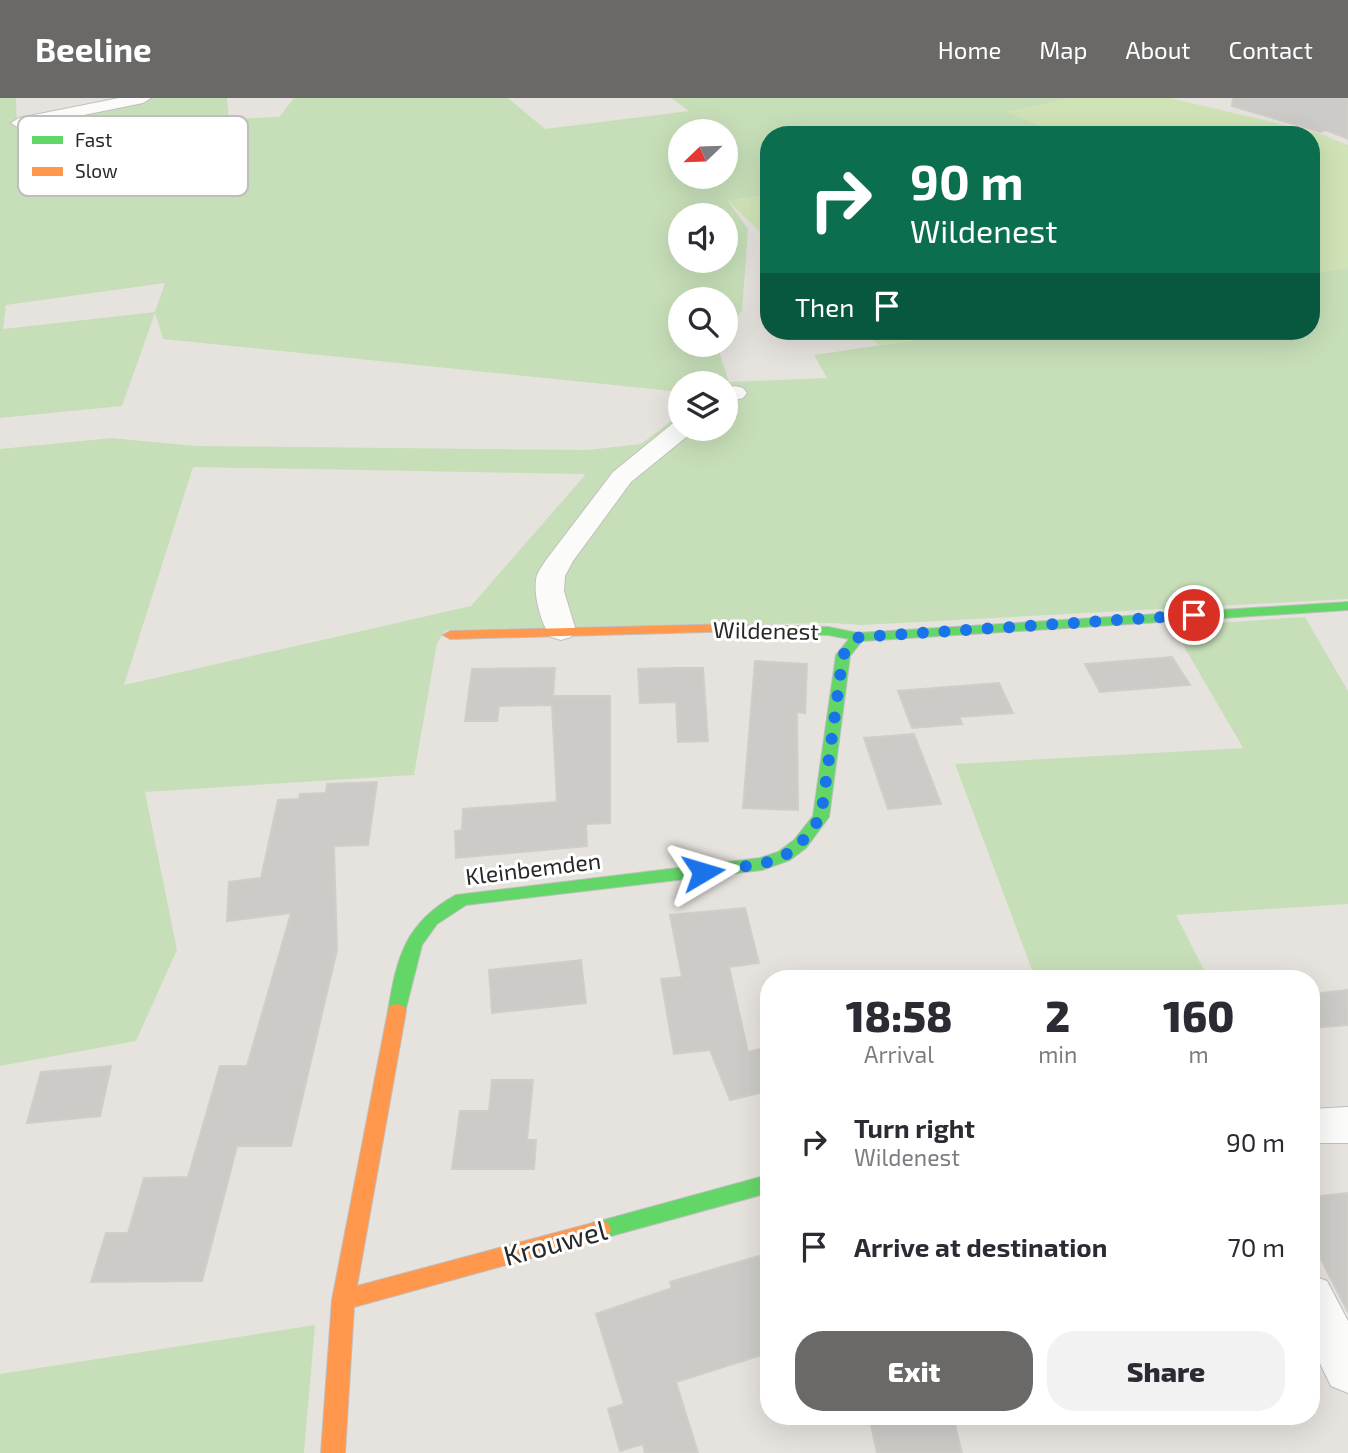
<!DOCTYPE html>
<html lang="en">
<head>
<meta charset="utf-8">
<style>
	:root { --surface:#fff; --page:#f2f2f3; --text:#2b2b33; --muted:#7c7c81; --accent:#6a6968 }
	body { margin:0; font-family:"Exo 2",sans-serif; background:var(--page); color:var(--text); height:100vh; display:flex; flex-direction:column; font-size:26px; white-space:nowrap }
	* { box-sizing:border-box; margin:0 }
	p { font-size:23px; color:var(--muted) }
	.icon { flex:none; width:38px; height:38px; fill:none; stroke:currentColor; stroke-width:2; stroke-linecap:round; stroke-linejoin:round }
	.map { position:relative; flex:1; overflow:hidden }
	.sheet { position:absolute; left:760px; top:872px; width:560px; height:455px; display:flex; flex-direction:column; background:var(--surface); border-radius:28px; box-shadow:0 7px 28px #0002 }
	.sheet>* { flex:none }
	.hud { position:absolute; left:760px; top:28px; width:560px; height:214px; border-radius:28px; box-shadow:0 7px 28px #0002; background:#0b6e4f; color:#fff; overflow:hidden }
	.needle { width:46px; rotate:247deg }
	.tools { position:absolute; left:668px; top:21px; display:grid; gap:14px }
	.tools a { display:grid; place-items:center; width:70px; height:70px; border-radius:50%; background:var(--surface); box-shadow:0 7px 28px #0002; font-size:35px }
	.pin { position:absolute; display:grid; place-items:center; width:60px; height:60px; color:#fff; margin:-30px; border:4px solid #fff; border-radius:50%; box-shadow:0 2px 7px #0007 }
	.me { position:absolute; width:77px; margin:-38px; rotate:83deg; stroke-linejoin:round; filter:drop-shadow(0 0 5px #0008) }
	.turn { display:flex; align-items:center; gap:24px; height:147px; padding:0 35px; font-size:32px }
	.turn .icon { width:91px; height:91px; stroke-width:2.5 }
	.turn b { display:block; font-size:49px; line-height:60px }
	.then { display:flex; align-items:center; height:66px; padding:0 35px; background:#0003; gap:14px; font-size:26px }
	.eta { display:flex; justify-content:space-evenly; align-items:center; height:119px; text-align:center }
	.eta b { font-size:42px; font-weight:800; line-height:49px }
	.action { display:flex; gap:14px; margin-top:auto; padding:14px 35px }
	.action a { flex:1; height:80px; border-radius:28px; background:var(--accent); color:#fff; font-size:28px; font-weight:800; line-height:80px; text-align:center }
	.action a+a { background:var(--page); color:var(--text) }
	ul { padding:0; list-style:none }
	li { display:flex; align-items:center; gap:21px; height:105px; padding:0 35px }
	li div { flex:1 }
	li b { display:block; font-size:26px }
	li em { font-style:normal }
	header { display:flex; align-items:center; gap:42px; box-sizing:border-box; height:98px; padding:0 35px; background:var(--accent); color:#fff }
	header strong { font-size:33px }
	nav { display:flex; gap:38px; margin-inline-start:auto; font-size:24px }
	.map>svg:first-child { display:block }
	.green { fill:#c7dfb9; fill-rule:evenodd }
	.pitch { fill:#d0e3b6 }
	.building { fill:#cdcbc7; stroke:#d1ceca; stroke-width:2 }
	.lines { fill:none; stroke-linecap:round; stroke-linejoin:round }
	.street-casing { stroke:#c0bfbf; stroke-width:2 }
	.fast-casing { stroke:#c0bfbf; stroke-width:2 }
	.slow-casing { stroke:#c0bfbf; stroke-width:2 }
	.street { fill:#fbfbfa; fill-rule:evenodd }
	.fast { fill:#63d668; fill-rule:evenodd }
	.slow { fill:#ff974d; fill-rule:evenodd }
	.route { stroke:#1a73e8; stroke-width:12; stroke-dasharray:0 21.6 }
	.labels { text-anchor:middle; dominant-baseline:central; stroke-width:6; stroke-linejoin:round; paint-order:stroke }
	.street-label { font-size:23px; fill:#282828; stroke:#fff }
	.near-street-label { font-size:28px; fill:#282828; stroke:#fff }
	.key { fill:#fff; stroke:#bebebe; stroke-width:2 }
	.key-label { font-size:19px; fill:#282828 }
</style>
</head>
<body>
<header>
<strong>Beeline</strong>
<nav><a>Home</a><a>Map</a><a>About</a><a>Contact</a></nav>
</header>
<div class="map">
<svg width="1348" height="1355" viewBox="0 0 1348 1355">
	<rect width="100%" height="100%" fill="#e6e3de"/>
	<path class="green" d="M 0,0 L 16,0 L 17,27 L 155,0 L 227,0 L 229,21 L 279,19 L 294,0 L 508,0 L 545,31 L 689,13 L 671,0 L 1073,0 L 1008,14 L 1062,37 L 768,37 L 768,97 L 728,103 L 748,131 L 742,213 L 726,233 L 726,201 L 681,201 L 681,247 L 717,247 L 729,284 L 827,280 L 814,257 L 977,233 L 1311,233 L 1311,176 L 1348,170 L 1348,501 L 862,527 L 831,525 L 446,532 L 437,545 L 414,677 L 145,694 L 177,852 L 136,943 L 0,968 L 0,351 L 111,340 L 197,348 L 587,352 L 641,346 L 681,315 L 681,331 L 726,331 L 726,285 L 681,285 L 681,294 L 163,241 L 155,215 L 122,308 L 0,320 ZM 681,33 L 726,33 L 726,79 L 681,79 ZM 681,117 L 726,117 L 726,163 L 681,163 ZM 165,185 L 155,214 L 3,231 L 6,207 ZM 193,369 L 584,376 L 585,377 L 471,508 L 124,587 Z
		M 1305,519 L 1348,593 L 1348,806 L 1176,817 L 1208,880 L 1035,880 L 955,666 L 1243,650 L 1172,528 Z
		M 315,1227 L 304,1355 L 0,1355 L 0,1276 Z"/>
	<path class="pitch" d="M 1073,0 L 1170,0 L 1318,35 L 1348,47 L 1348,170 L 1311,176 L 1311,37 L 1062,37 L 1007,14 Z
		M 768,97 L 768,141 L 727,102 Z
		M 864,233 L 977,233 L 879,247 Z"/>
	<path class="building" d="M 1233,0 L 1348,0 L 1348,41 L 1326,32 L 1320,34 L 1232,8 Z
		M 1172,559 L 1190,587 L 1100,594 L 1085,566 Z
		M 755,563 L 807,566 L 805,615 L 797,614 L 798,712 L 743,710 Z
		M 555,570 L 553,598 L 610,598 L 610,725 L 586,726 L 587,748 L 456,760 L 455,733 L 462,732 L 463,711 L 557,704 L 552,607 L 499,608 L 497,623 L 465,623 L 472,571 Z
		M 674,570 L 703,570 L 708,643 L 678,644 L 676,604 L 640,605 L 638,571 Z
		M 999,585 L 1013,615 L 959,619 L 962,626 L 912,630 L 898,593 Z
		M 914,636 L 941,706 L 888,711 L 864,640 Z
		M 377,684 L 368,747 L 334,748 L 337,852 L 291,1048 L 237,1048 L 202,1183 L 91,1184 L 106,1135 L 128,1135 L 144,1080 L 188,1079 L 220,968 L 247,968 L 291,815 L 227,823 L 229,784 L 261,780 L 278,702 L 299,701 L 300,696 L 326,695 L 327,686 Z
		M 745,810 L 759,865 L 729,869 L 748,954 L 768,949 L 768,993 L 730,1002 L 710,952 L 674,956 L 661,881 L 682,879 L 670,817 Z
		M 581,862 L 586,905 L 492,915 L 489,872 Z
		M 1348,892 L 1348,927 L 1311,930 L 1311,896 Z
		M 111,968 L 100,1018 L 27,1025 L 41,974 Z
		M 492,982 L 533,982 L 527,1042 L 536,1042 L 534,1071 L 452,1071 L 460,1013 L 489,1013 Z
		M 1348,1095 L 1348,1214 L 1311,1142 L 1311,1099 Z
		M 759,1158 L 768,1181 L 768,1255 L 676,1284 L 698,1355 L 645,1355 L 643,1346 L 620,1353 L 608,1311 L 624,1306 L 596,1216 L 672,1190 L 670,1184 Z
		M 869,1318 L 953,1318 L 962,1355 L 877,1355 Z"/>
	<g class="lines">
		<g class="street-casing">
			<path id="street" d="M 119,0 L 151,0 L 143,5 L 19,30 L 11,25 L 19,20 Z
				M 735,288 L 743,290 L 747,295 L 743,300 L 726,304 L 726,290 Z
				M 681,324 L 681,331 L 693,331 L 690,336 L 631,384 L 573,463 L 565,478 L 564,493 L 576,533 L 571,539 L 561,542 L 551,539 C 541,526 532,494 537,477 C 539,472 543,467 546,462 L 613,374 L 672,326 Z
				M 1348,1009 L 1348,1045 L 1311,1045 L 1311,1011 Z
				M 1311,1177 L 1327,1183 L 1348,1223 L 1348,1295 L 1331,1288 L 1311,1247 Z"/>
		</g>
		<g class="fast-casing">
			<path id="fast" d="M 1348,504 L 1348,512 L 862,543 L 850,558 L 829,719 L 806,750 L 790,762 L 762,772 L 466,807 L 437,826 L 422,847 L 404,918 L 397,920 L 390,918 L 388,913 C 397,859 405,825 456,797 L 760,760 L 778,754 L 794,742 L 813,718 L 836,557 L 849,541 L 828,537 L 737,534 L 730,530 L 732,527 L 828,529 L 858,535 Z
				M 768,1077 L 768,1095 L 600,1141 L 592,1139 L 589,1132 L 592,1125 L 600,1123 Z"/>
		</g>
		<g class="slow-casing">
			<path id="slow" d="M 737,526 L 744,530 L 742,533 L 450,541 L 443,537 L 450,533 Z
				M 397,906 L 404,908 L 406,913 L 357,1188 L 600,1123 L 608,1125 L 611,1132 L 608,1139 L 600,1141 L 354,1209 L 345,1355 L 321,1355 L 332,1202 L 388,913 L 390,908 Z"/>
		</g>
		<use href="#street" class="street"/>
		<use href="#fast" class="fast"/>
		<use href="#slow" class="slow"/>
	</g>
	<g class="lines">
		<path class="route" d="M 703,774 L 762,766 L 784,758 L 800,746 L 821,719 L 843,557 L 859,539 L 1194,517"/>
	</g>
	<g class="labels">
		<g class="street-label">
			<text transform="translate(766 532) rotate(1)">Wildenest</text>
			<text transform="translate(533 770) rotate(-7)">Kleinbemden</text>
		</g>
		<g class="near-street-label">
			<text transform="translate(555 1144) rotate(-15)">Krouwel</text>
		</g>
	</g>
	<rect x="18" y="18" width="230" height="80" rx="10" class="key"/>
	<rect x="32" y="38" width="31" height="8" fill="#63d668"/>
	<rect x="32" y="69" width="31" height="9" fill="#ff974d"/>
	<g class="key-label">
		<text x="75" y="49">Fast</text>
		<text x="75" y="80">Slow</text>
	</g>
</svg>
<div class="tools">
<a><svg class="needle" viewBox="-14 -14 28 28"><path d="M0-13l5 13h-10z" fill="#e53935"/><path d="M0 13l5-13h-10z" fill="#7c7c81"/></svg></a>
<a><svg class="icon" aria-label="sound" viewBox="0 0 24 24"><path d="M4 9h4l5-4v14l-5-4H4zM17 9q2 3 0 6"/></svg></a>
<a><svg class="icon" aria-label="search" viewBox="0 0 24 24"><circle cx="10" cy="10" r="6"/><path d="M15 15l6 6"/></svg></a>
<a><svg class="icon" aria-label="layers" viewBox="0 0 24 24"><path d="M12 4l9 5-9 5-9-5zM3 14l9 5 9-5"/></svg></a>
</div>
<div class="pin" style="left:1194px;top:517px;background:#d93025"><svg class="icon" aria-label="arrive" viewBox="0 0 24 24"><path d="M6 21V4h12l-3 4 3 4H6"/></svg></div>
<svg class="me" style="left:703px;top:774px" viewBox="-20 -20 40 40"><path d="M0-17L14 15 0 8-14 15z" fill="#1a73e8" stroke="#fff" stroke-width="4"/></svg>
<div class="hud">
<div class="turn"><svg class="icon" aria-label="right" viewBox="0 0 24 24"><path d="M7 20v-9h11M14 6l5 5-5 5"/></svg><div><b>90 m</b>Wildenest</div></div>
<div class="then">Then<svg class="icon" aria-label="arrive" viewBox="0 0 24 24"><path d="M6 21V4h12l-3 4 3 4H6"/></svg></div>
</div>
<section class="sheet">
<div class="eta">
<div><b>18:58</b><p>Arrival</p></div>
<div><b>2</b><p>min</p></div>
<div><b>160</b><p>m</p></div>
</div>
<ul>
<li><svg class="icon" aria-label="right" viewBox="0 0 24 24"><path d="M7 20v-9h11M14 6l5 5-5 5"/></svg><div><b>Turn right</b><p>Wildenest</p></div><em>90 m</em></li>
<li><svg class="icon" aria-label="arrive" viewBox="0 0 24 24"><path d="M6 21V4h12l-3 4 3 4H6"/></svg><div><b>Arrive at destination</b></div><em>70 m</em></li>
</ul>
<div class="action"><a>Exit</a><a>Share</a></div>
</section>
</div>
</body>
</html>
